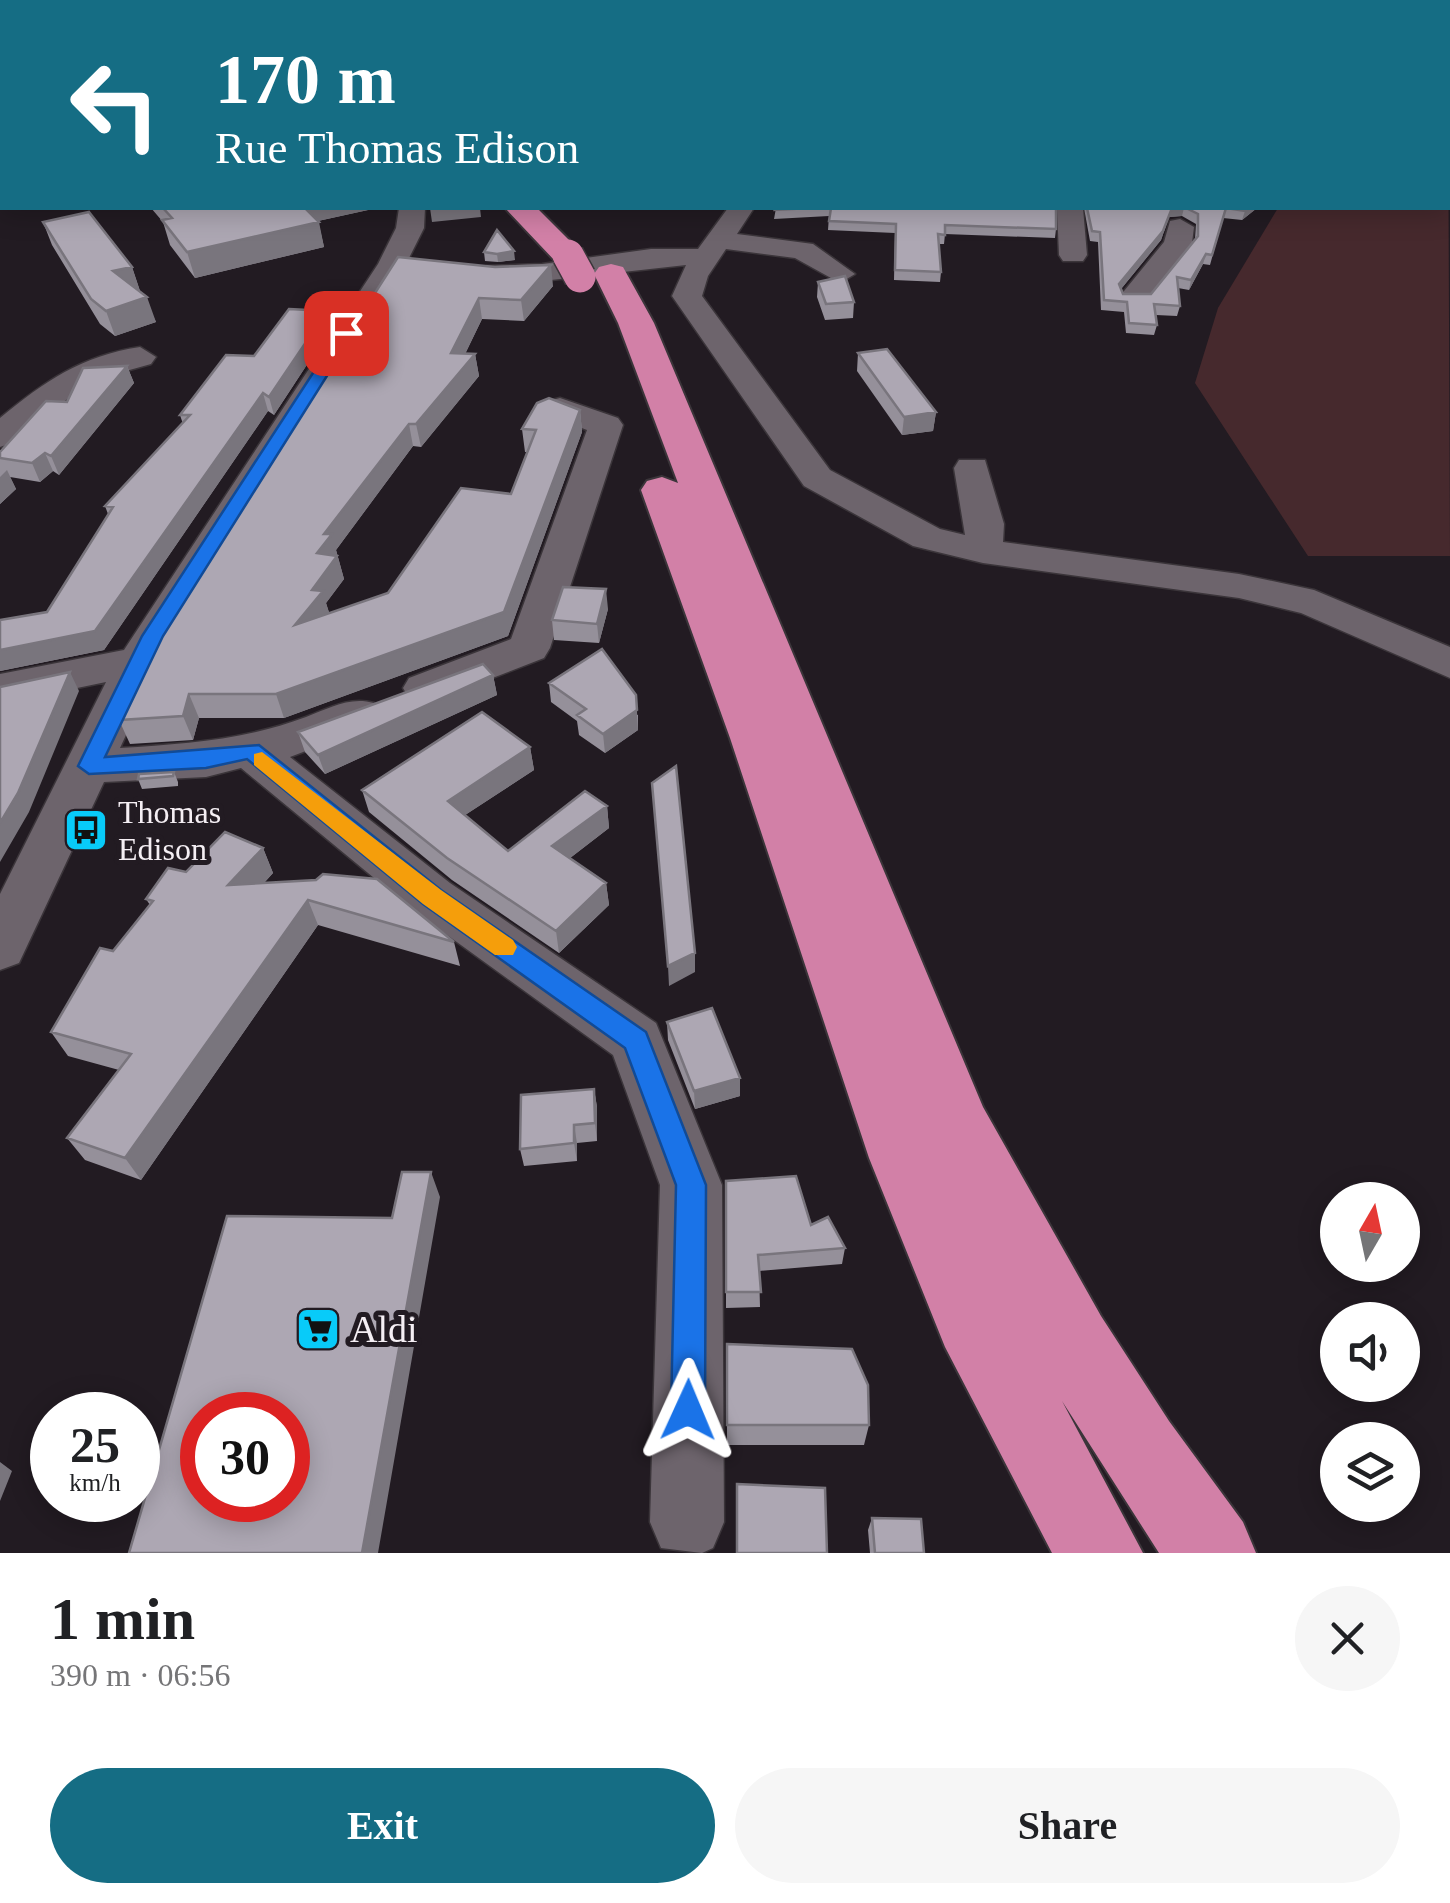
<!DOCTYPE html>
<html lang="en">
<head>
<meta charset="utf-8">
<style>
	:root { --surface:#fff; --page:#f6f6f6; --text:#202124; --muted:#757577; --accent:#156d84 }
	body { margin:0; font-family:Georgia,serif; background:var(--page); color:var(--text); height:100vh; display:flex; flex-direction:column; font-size:38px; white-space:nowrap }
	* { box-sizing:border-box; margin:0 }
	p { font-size:32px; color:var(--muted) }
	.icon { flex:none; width:55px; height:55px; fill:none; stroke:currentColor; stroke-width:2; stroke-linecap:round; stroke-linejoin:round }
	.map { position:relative; height:1553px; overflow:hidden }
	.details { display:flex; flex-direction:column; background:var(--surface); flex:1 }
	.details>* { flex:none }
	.guide { position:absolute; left:0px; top:0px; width:1450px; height:210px; box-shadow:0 5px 25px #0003; background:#156d84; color:#fff; overflow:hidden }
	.needle { width:65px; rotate:9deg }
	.controls { position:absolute; left:1320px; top:1182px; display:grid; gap:20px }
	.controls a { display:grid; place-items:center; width:100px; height:100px; border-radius:50%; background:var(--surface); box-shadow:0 5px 25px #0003; font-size:50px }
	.speed { position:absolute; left:30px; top:1392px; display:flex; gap:20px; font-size:50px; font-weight:700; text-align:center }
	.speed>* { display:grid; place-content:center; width:130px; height:130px; border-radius:50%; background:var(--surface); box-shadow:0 5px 25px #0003; line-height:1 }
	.speed small { font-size:25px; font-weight:400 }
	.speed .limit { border:15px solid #d22; background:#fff; color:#111 }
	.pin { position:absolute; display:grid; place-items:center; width:85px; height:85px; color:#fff; margin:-42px; border-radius:20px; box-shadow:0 5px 15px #0006 }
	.me { position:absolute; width:110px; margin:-55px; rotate:1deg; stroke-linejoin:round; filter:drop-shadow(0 0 8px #0008) }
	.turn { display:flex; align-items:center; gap:35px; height:210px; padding:0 50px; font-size:45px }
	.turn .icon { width:130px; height:130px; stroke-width:2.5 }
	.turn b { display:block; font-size:70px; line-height:85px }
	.round { display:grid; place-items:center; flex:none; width:105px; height:105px; border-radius:52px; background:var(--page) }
	.head { display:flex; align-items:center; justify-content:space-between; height:170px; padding:0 50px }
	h1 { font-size:60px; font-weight:600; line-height:75px }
	.primary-button { display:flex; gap:20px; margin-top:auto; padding:20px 50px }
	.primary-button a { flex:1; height:115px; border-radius:60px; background:var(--accent); color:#fff; font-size:40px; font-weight:600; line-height:115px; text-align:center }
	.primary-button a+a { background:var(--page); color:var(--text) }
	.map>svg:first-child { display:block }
	.green { fill:#46292d }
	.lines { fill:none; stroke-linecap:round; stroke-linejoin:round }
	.minor-casing { stroke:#3b353a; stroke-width:3 }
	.highway-casing { stroke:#3b353a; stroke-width:4 }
	.minor { fill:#6d646c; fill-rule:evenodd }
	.highway { fill:#d280a7; fill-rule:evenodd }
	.highway-bridge-casing { stroke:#3b353a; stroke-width:34; stroke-linecap:butt }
	.highway-bridge { stroke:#d280a7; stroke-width:31 }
	.wall { fill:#95909a; fill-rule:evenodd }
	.shaded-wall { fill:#79757d }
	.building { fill:#ada7b3; stroke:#79757d; stroke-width:2.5; fill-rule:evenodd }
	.route { fill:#1a73e8; stroke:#114b97; stroke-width:2.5 }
	.slow { fill:#f59e0b }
	.labels { text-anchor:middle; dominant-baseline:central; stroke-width:10; stroke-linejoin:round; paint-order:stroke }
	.poi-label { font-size:32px; fill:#f5eff4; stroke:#221b22; text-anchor:start }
	.near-poi-label { font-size:38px; fill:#f5eff4; stroke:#221b22; text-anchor:start }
</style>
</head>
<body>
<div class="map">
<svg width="1450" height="1553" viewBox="0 0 1450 1553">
	<rect width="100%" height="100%" fill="#221b22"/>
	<path class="green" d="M 1448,81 L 1450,556 L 1308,556 L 1195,383 L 1218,308 L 1278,208 L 1448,208 Z"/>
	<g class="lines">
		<g class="minor-casing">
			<path id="minor" d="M 876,0 L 896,0 L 897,2 L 878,2 Z
				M 1273,0 L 1295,0 L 1297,2 L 1275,2 Z
				M 1448,41 L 1450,41 L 1450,53 L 1448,53 Z
				M 0,83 L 2,83 L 2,97 L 0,97 Z
				M 399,208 L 425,208 L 424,228 L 406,264 L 160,661 L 120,748 C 184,744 245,740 306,717 C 329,708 350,696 374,703 L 381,714 L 374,725 L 290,757 L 450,883 L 656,1023 L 722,1185 L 724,1522 L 713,1548 L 702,1553 L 661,1548 L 650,1522 L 660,1185 L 613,1055 L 414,911 L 241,768 L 206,777 L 104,782 L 19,963 L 0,970 L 0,894 L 106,682 L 0,704 L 0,674 L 124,650 L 378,264 L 396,228 Z
				M 728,208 L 754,208 L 737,234 L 813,244 L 855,274 L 840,283 L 795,258 L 726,249 L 708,276 L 702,296 L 830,470 L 940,529 L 965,535 L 954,468 L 959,460 L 985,460 L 1004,524 L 1003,542 L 1239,574 L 1314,590 L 1450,647 L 1450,678 L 1301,613 L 1239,598 L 983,563 L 913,546 L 804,486 L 672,296 L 686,265 L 515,284 L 487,284 L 472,275 L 487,266 L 542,264 L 651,249 L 698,249 Z
				M 1057,208 L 1083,208 L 1087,255 L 1083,261 L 1063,261 L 1059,255 Z
				M 1180,219 L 1194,227 L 1192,243 L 1146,302 L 1124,302 L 1120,296 L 1164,242 L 1170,221 Z
				M 140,347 L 156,357 L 151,364 L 90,381 L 12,443 L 0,447 L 0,418 C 45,381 81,356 140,347 Z
				M 560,398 L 618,418 L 623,425 L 550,648 L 544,658 L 441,698 L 425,703 L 409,698 L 403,688 L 409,678 L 511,639 L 587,430 L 548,415 L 543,408 L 548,401 Z"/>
		</g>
		<g class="highway-casing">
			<path id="highway" d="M 0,12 L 2,13 L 2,27 L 0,26 Z
				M 0,70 L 2,71 L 2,86 L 0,86 Z
				M 505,208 L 537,208 L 584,255 L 580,262 L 556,262 Z
				M 611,264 L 623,267 L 654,323 L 983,1107 L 1101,1316 L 1169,1421 L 1243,1522 L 1256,1553 L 1159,1553 L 1062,1401 L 1143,1553 L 1052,1553 L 945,1347 L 869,1158 L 730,738 L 641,490 L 647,481 L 662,477 L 678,483 L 618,323 L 594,274 L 599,267 Z"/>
		</g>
		<use href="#minor" class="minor"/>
		<use href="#highway" class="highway"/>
		<g class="highway-bridge-casing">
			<path id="highway-bridge" d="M 568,255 L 580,277"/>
		</g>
		<use href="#highway-bridge" class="highway-bridge"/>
	</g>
	<path class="wall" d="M 1313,0 L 1450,0 L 1450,40 L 1448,37 L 1448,39 L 1448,2 L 1317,2 Z
		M 151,208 L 367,208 L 368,210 L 318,221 L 324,247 L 195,278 L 170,245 L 163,222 Z
		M 776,208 L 1056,208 L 1056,229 L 1055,238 L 945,234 L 944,244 L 939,244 L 941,272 L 940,282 L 894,280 L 895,233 L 828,230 L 829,216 L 774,219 Z
		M 1084,208 L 1257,208 L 1242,220 L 1223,218 L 1210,265 L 1203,264 L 1189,290 L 1178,288 L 1180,306 L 1177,316 L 1156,315 L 1157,325 L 1154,335 L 1126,333 L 1124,312 L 1101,310 L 1098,242 L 1090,241 ZM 1182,216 L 1196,224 L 1195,239 L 1151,294 L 1123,294 L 1121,289 L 1161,240 L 1169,217 Z
		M 43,222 L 132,267 L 140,291 L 156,322 L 115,336 L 100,324 L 52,245 Z
		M 497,230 L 515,260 L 498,262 L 485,261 L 484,252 Z
		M 398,257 L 553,286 L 524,321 L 482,319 L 465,354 L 475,354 L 479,376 L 421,447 L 413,446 L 336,550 L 344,579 L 326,603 L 329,613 L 388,593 L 511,494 L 528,452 L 525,452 L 522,429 L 580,410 L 582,432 L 508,636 L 284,718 L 199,718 L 193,740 L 130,744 L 119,720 Z
		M 818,282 L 854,302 L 853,318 L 825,320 L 817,297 Z
		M 331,328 L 274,415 L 268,411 L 104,650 L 0,671 L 0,620 L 47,612 L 108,514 L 105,506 L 183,424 L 180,415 L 254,356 Z
		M 858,353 L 936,412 L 933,431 L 902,435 L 857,371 Z
		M 127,366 L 134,383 L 59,475 L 53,471 L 40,482 L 10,477 L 16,489 L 0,504 L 0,452 L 67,402 Z
		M 608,609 L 599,643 L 554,640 L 552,620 Z
		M 493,675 L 497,695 L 325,774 L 305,752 L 298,732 Z
		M 549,683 L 638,715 L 638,730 L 605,753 L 579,735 L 577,721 L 551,702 Z
		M 530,747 L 534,770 L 465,815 L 508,851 L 607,806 L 609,828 L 570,858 L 606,883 L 609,905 L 559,953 L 452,880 L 369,812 L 362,790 Z
		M 174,772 L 178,782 L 178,786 L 142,789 L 138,779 Z
		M 263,848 L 273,873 L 264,883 L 454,942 L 460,966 L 318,925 L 141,1180 L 85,1160 L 67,1138 L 119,1070 L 68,1056 L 51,1032 L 150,905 L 146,899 L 186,872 Z
		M 667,1022 L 740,1096 L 695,1109 L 668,1040 Z
		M 594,1089 L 597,1107 L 597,1141 L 577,1143 L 577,1161 L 524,1166 L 520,1149 Z
		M 726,1181 L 811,1225 L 845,1248 L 842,1264 L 759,1271 L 760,1307 L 726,1308 Z
		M 727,1344 L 869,1425 L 864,1445 L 727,1445 Z
		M 872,1518 L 924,1553 L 870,1553 L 868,1530 Z"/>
	<path class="shaded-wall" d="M 300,208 L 367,208 L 368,210 L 304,224 Z
		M 430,208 L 480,208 L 481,217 L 432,222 Z
		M 1172,208 L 1184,208 L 1182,216 L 1169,217 L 1161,240 L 1117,294 L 1119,284 Z
		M 1249,208 L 1257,208 L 1242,220 L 1245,211 Z
		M 319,222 L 324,247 L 195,278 L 187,252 Z
		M 514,251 L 515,260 L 498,262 L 497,254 Z
		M 1206,254 L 1203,264 L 1189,290 L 1191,280 Z
		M 551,265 L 553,286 L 524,321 L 521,300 Z
		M 132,267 L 140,291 L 113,271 Z
		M 147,297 L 156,322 L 115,336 L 106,311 Z
		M 479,298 L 482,319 L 455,375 L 451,353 Z
		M 327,311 L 331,328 L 274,415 L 269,397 Z
		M 475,354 L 479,376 L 421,447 L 416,424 Z
		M 127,366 L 134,383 L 59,475 L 51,456 Z
		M 263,393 L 268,411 L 104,650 L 0,671 L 0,650 L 95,631 Z
		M 580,410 L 582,432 L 508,636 L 284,718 L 276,694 L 504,612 Z
		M 936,412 L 933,431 L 902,435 L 904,417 Z
		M 409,424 L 413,446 L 336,550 L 344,579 L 326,603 L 330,615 L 295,625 L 312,590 L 317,553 L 324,534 Z
		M 45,453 L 53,471 L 40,482 L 32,463 Z
		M 7,470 L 16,489 L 0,504 L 0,477 Z
		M 606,589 L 608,609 L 599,643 L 597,624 Z
		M 70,672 L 79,691 L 29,812 L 0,862 L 0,823 Z
		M 493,675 L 497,695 L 325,774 L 318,755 Z
		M 189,694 L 199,718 L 193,740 L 183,716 Z
		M 636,695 L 638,730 L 605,753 L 603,734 Z
		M 530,747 L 534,770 L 453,823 L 448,801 Z
		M 607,806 L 609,828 L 556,869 L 552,846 Z
		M 263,848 L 273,873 L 239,910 L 228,885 Z
		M 606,883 L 609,905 L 559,953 L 556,931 Z
		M 308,900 L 318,925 L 141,1180 L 125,1158 Z
		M 695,953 L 695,972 L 669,986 L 668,966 Z
		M 740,1078 L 740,1096 L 695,1109 L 694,1091 Z
		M 594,1089 L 597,1107 L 597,1141 L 595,1123 Z
		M 574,1125 L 577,1143 L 577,1161 L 574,1143 Z
		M 431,1172 L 440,1197 L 378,1553 L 362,1553 Z
		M 0,1462 L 12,1471 L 0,1501 Z"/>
	<path class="building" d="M 805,0 L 862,0 L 863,2 L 776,1 Z
		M 1345,0 L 1450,0 L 1450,31 L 1448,32 L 1448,2 L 1349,2 Z
		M 163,208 L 305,208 L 319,222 L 187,252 L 162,220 L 172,218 Z
		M 776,208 L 811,208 L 775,210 Z
		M 831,208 L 1056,208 L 1056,229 L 945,225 L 945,235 L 938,234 L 941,272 L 895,270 L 896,224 L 829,221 Z
		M 1087,208 L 1175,208 L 1172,208 L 1163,231 L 1119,284 L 1123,294 L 1151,294 L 1198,236 L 1198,214 L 1186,208 L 1249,208 L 1245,211 L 1226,208 L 1212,255 L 1206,254 L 1191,280 L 1177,277 L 1180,306 L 1154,304 L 1157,325 L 1129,323 L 1127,302 L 1104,300 L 1100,232 L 1092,231 Z
		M 89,212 L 132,267 L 113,271 L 147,297 L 106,311 L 91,299 L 43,222 Z
		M 497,230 L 514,251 L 497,254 L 484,252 Z
		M 398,257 L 495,267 L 551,265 L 521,300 L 479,298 L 451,353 L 475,354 L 416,424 L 409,424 L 324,534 L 332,534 L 317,553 L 337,556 L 312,590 L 323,591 L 295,625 L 388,593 L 461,488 L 511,494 L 536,430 L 522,429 L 537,403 L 549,398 L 580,410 L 504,612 L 276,694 L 189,694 L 183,716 L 119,720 L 162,626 Z
		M 845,276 L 854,302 L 826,304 L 818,282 Z
		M 289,309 L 327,311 L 269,397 L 263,393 L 95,631 L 0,650 L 0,620 L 47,612 L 113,507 L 105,506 L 190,415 L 180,415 L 226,355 L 254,356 Z
		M 887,349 L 936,412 L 904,417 L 858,353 Z
		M 127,366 L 51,456 L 45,453 L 32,463 L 0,458 L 0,452 L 46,401 L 67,402 L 83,368 Z
		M 563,587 L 606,589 L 597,624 L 552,620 Z
		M 602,649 L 636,695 L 637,710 L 603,734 L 577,715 L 586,709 L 549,683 Z
		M 483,664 L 493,675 L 318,755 L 298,732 Z
		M 70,672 L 18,793 L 0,823 L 0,687 Z
		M 482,712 L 530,747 L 448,801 L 508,851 L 585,791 L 607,806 L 552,846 L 606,883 L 556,931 L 447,858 L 362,790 Z
		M 676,766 L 695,953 L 668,966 L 652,783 Z
		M 174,772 L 173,776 L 138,779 L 139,774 Z
		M 225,832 L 263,848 L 228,885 L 316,880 L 323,874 L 377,879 L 454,942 L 308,900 L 125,1158 L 67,1138 L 131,1054 L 51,1032 L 100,948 L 113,951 L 153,901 L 146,899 L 168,868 L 186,872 Z
		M 712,1008 L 740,1078 L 694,1091 L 667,1022 Z
		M 594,1089 L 595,1123 L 574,1125 L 574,1143 L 520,1149 L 521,1095 Z
		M 402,1172 L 431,1172 L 362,1553 L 129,1553 L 227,1216 L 392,1218 ZM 202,1415 L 288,1415 L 288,1500 L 202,1500 Z
		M 796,1176 L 811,1225 L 828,1217 L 845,1248 L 758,1255 L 761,1292 L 726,1292 L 726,1181 Z
		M 727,1344 L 852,1349 L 868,1385 L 869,1425 L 727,1425 Z
		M 737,1484 L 825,1488 L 827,1553 L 737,1553 Z
		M 872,1518 L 921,1519 L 924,1553 L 875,1553 Z"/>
	<path class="route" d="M 346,329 L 354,333 L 163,636 L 105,757 L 259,745 L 441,890 L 646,1032 L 706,1185 L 705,1410 L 700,1421 L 688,1426 L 676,1421 L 671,1410 L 676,1185 L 625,1048 L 423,904 L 247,759 L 206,768 L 89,774 L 78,766 L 142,636 L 339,333 Z"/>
	<path class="slow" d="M 262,752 L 441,890 L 513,940 L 517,947 L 513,955 L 495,955 L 423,904 L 254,765 L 254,754 Z"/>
	<defs>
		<g id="bus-square" transform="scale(2.25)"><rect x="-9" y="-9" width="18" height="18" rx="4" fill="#08cbf9" stroke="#221b22"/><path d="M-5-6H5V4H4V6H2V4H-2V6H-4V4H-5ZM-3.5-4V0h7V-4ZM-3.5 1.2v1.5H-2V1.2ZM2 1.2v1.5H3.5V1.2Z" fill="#111"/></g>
		<g id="supermarket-square" transform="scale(2.25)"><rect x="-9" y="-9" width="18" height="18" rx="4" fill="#08cbf9" stroke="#221b22"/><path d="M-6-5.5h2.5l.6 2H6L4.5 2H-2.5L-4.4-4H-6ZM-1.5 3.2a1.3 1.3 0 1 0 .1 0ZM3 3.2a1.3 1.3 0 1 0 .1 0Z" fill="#111"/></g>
	</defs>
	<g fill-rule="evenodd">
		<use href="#bus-square" x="86" y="830"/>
		<use href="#supermarket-square" x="318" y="1329"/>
	</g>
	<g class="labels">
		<g class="poi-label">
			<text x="118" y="812">Thomas<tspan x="118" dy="37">Edison</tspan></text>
		</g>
		<g class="near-poi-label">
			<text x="350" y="1329">Aldi</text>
		</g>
	</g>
</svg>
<div class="controls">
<a><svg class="needle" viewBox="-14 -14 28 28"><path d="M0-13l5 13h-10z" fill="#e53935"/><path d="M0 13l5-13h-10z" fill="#757577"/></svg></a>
<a><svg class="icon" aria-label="sound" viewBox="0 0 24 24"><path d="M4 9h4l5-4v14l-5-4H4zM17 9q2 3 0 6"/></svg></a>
<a><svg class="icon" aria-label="layers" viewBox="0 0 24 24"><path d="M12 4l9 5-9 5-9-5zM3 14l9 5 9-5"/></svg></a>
</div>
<div class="speed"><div>25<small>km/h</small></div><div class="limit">30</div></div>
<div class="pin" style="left:346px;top:333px;background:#d93025"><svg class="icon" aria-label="arrive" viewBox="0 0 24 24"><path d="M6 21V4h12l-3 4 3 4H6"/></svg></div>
<svg class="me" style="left:688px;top:1410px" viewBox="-20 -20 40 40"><path d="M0-17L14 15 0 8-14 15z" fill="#1a73e8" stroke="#fff" stroke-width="4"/></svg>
<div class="guide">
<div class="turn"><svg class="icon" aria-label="left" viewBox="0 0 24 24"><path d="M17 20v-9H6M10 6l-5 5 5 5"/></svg><div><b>170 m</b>Rue Thomas Edison</div></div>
</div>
</div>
<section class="details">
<div class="head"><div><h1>1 min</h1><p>390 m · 06:56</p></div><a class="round"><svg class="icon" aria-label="close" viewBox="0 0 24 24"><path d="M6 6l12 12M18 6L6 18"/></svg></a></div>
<div class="primary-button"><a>Exit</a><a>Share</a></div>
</section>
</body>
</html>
